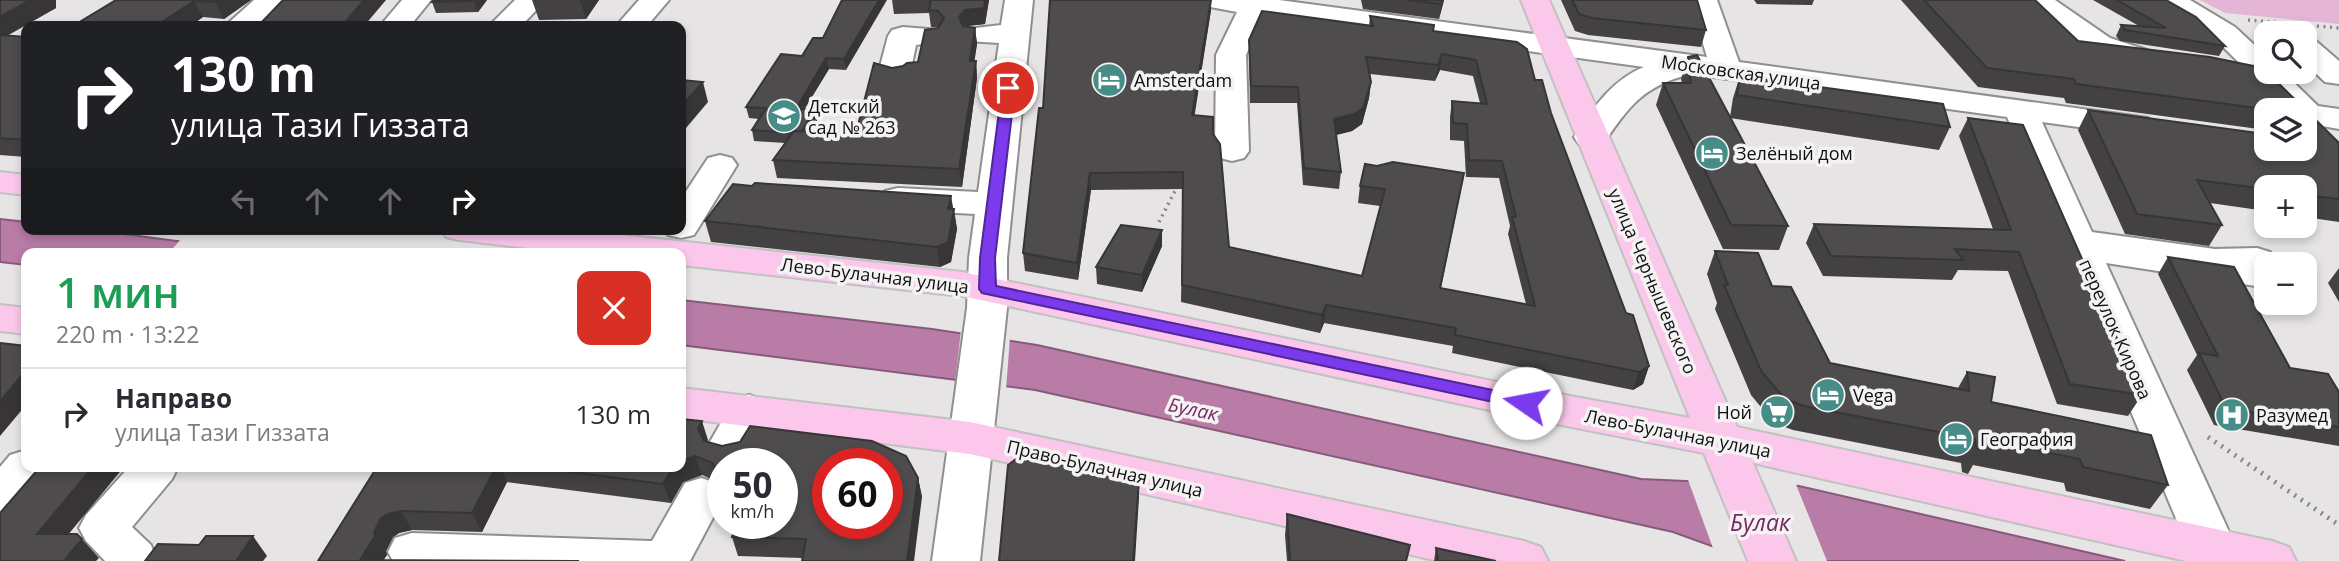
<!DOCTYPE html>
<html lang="ru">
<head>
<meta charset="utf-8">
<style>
	:root { --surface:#fff; --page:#f7f7f7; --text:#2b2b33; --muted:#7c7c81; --line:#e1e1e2 }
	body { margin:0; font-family:"Open Sans",sans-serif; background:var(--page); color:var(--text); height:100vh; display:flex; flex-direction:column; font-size:26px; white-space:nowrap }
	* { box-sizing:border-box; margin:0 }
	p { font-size:23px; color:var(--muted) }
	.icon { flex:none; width:38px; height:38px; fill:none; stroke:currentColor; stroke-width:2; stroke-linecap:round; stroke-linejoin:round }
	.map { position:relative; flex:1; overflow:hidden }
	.panel { position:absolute; left:21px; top:248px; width:665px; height:224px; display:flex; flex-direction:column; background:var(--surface); border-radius:14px; box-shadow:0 4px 10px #0003 }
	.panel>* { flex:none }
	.hud { position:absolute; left:21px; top:21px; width:665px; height:214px; border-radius:14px; box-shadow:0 4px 10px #0003; background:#202124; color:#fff; overflow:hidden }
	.fabs { position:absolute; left:2254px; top:21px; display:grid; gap:14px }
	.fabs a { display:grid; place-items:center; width:63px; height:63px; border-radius:14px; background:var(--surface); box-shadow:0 4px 10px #0003; font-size:35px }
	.speed { position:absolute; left:707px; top:448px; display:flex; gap:14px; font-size:35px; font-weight:700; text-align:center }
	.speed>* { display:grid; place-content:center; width:91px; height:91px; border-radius:50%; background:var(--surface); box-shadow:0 4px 10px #0003; line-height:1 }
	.speed small { font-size:18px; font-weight:400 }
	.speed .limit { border:10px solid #d22; background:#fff; color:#111 }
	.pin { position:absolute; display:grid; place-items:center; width:60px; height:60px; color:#fff; margin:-30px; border:4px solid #fff; border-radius:50%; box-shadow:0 2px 7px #0007 }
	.me { position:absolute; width:77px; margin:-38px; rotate:282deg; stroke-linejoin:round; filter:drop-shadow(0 0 5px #0008) }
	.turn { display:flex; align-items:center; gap:24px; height:147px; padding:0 35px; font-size:32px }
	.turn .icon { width:91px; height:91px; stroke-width:2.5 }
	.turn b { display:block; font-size:49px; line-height:60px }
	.lanes { display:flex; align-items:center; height:66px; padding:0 35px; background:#0003; justify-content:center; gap:35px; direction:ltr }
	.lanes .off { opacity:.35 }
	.round { display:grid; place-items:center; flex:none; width:74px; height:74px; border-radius:14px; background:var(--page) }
	.head { display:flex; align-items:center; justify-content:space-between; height:119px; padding:0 35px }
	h1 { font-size:42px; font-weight:600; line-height:52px; color:#1e9e55 }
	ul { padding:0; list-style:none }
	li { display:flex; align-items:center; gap:21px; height:91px; padding:0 35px; border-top:2px solid var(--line) }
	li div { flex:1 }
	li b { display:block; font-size:26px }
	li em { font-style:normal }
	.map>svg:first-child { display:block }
	.green { fill:#e4b5d5 }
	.water { fill:#b87ca7; stroke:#865b7a; stroke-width:2 }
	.pier { fill:#e7e4e6 }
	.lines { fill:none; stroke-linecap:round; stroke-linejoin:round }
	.minor-casing { stroke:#908e8f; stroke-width:4 }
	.major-casing { stroke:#c1c1c1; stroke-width:4 }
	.path-far1 { stroke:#888688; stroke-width:3.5; stroke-dasharray:2 4.5; stroke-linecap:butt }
	.path { stroke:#888688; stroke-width:5; stroke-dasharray:2 6; stroke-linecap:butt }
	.minor { fill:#fff; fill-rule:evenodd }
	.major { fill:#fbc8ec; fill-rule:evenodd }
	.wall { fill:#434142 }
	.shaded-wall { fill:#373536 }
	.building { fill:#4e4c4d; stroke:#373536; stroke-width:2; fill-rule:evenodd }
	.route { fill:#7c3aed; stroke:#51269a; stroke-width:2 }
	.labels { text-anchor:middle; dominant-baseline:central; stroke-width:7; stroke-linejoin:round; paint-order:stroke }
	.street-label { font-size:18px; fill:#100f10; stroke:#f5f2f4 }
	.poi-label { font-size:18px; fill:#100f10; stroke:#f5f2f4; text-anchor:start }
	.water-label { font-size:19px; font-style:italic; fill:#732a61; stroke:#f5f2f4 }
	.near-water-label { font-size:23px; font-style:italic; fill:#732a61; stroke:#f5f2f4 }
</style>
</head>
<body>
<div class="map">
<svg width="2339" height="561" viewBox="0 0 2339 561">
	<rect width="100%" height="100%" fill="#e7e4e6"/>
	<path class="green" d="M 2200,0 L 2339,0 L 2339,24 L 2225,13 Z"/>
	<path class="water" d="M 0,219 L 26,222 L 26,229 L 86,229 L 274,254 L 26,254 L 26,265 L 0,262 Z
		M 681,300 L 932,329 L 1037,345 L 1641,479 L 1799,486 L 2125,561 L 1753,561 L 1673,532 L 1035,390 L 681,345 Z"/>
	<path class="pier" d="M 182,238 L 252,247 L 247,254 L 168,254 Z
		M 961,330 L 1010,337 L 1006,390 L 955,383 Z
		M 1687,477 L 1795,482 L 1827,561 L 1742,561 L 1714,551 Z"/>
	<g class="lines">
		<g class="minor-casing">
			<path id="minor" d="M 254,0 L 285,0 L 257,26 L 225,26 Z
				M 402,0 L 431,0 L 410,26 L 380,26 Z
				M 515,0 L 546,0 L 521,26 L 489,26 Z
				M 639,0 L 669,0 L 647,26 L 616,26 Z
				M 1005,0 L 1033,0 L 1007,258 L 1007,308 L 980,561 L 932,561 L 967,308 L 969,258 L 975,214 L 898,210 L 885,207 L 880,199 L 885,191 L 898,188 L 978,192 L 999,43 L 967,41 L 963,35 L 967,29 L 1001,25 Z
				M 1201,0 L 1279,0 L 1707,57 L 1691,4 L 1693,0 L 1717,0 L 1739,62 L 2148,118 L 2152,125 L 2148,132 L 2136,135 L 2042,122 L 2092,232 L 2215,249 L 2257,248 L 2270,252 L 2277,264 L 2266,264 L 2266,286 L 2262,287 L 2106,263 L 2236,547 L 2229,561 L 2196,561 L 2188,547 L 2007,117 L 1691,74 C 1643,86 1630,105 1603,144 L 1591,147 L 1579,144 L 1574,137 C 1593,109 1611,80 1644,67 L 1264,15 L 1246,55 L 1249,151 L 1244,158 L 1232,161 L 1220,158 L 1215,151 L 1216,55 L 1237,12 L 1205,6 Z
				M 2024,0 L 2055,0 L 2110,38 L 2153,52 L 2157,58 L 2153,64 C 2121,72 2036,28 2024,0 Z
				M 2155,0 L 2190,0 L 2235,27 L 2266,56 L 2266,72 L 2283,72 L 2318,106 L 2339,109 L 2339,129 L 2305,123 L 2305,110 L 2287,110 L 2215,39 L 2159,6 Z
				M 903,27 L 940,30 L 944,36 L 940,42 L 916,45 L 910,74 L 905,81 L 894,83 L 883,81 L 878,74 L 888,36 L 892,30 Z
				M 2305,38 L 2316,41 L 2339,61 L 2339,84 L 2325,82 L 2305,63 Z
				M 720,155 L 732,158 L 737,165 L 699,227 L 694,235 L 681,238 L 668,235 L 664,229 L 681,229 L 681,199 L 708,158 Z
				M 749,395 L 764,400 L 771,411 L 745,459 L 729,463 L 713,459 L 707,447 L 734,400 Z
				M 26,450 L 26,467 L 48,467 L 16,512 L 0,517 L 0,467 L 10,455 Z
				M 129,467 L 178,467 L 172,479 L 132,527 L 151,545 L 157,561 L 105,561 L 86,541 L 79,528 L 86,515 Z
				M 701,478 L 717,483 L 723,499 L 690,561 L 393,561 L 388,552 L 395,538 L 412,533 L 652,541 L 685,483 Z"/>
		</g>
		<g class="major-casing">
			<path id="major" d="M 1521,0 L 1549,0 L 1737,427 L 2272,541 L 2289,547 L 2296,561 L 2186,561 L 1753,463 L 1796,561 L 1748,561 L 1704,453 L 1526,418 L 962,296 L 681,265 L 681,254 L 580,254 L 459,240 L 446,237 L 441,229 L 566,229 L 962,272 L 1526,388 L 1690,418 Z
				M 0,172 L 26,175 L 26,195 L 0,192 Z
				M 0,305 L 26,308 L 26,334 L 0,331 Z
				M 681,388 L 970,422 L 1524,541 L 1541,547 L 1548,561 L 1438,561 L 970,454 L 681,418 Z"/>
		</g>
		<path class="path-far1" d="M 2248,20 L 2305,25
			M 2317,26 L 2339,28
			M 1159,222 L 1176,189"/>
		<path class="path" d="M 2208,437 L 2339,525"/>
		<use href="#minor" class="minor"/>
		<use href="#major" class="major"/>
	</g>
	<path class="wall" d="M 0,0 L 56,0 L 56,8 L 7,36 L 26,37 L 26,157 L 0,155 Z
		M 116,0 L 251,0 L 224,19 L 203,17 L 190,26 L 73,26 Z
		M 434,0 L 487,0 L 478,12 L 436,13 L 432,2 Z
		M 532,0 L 599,0 L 586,19 L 539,20 Z
		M 842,0 L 846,70 L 829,69 L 804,109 L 815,110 L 817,121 L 811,131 L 856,133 L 892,68 L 918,62 L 939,27 L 931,27 L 929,13 L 894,14 L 892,0 L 989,0 L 985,24 L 967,26 L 975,28 L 977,44 L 974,61 L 976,61 L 977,78 L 962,187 L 777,178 L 773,160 L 785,143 L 754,141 L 752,130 L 759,119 L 749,118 L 746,107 L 802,56 L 823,38 Z
		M 1050,0 L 1211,0 L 1211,10 L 1194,115 L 1213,134 L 1229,247 L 1362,276 L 1380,206 L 1358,203 L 1360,186 L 1461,190 L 1441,288 L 1526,304 L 1508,234 L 1510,226 L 1499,178 L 1466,177 L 1464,141 L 1450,140 L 1450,117 L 1452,101 L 1480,103 L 1473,76 L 1440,70 L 1435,81 L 1370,74 L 1371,82 L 1369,98 L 1362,124 L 1352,131 L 1336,135 L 1341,172 L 1339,189 L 1303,185 L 1297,103 L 1250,103 L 1249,56 L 1249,40 L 1369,26 L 1370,16 L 1434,31 L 1535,80 L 1551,113 L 1626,313 L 1649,366 L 1643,384 L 1633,390 L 1452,353 L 1453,346 L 1324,323 L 1320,333 L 1181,302 L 1183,189 L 1091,190 L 1078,280 L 1025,271 L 1023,253 L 1043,108 Z
		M 1361,0 L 1444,0 L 1439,19 L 1363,9 Z
		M 1561,0 L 1697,0 L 1706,30 L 1701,47 L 1588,35 L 1575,31 Z
		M 1754,0 L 1814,0 L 1812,5 L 1757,4 Z
		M 1901,0 L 2035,0 L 2078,41 L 2210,57 L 2263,68 L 2339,143 L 2339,222 L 2305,217 L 2305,187 L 2266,187 L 2266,211 L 2210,203 L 2222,225 L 2209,246 L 2125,234 L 2078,130 L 2088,110 L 2266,134 L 2266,149 L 2305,149 L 2305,110 L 2266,110 L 2266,130 L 2066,103 L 2064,98 L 1978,87 Z
		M 2093,0 L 2166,0 L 2225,46 L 2219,56 L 2120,41 L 2116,36 L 2121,25 L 2139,26 Z
		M 1688,57 L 1730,117 L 1733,98 L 1740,76 L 1950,127 L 1939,150 L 1730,118 L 1788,226 L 1779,250 L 1723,249 L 1656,105 L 1663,83 L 1682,83 L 1681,79 Z
		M 1968,118 L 2142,395 L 2128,416 L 2057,404 L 2008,271 L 1958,270 L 1952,280 L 1823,276 L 1806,243 L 1814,224 L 1993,229 L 1959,136 Z
		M 954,209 L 957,229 L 951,262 L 940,267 L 711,242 L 705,221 Z
		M 1162,230 L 1162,246 L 1142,292 L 1097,284 L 1096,267 Z
		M 1715,251 L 1772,286 L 1830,363 L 1958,388 L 1967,372 L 1991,402 L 2168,485 L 2150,509 L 2066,491 L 2064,483 L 1973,465 L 1968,474 L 1962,472 L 1961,463 L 1793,430 L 1774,423 L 1751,395 L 1715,309 L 1717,303 L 1707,274 Z
		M 2168,257 L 2290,368 L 2339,392 L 2339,446 L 2214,425 L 2187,370 L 2197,355 L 2158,274 Z
		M 2339,268 L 2339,302 L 2328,283 Z
		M 708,440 L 707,442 L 722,446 L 918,478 L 922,497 L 802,558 L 738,556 L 732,537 L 782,523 L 723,464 L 723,504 L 717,485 L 718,482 L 702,475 L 683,482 L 671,503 L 507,482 L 482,532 L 412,530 L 399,533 L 393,537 L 386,551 L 387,555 L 383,560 L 318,561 L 377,467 L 681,467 Z
		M 1287,514 L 1406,561 L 1287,561 L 1285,535 Z
		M 1436,548 L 1496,561 L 1434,561 Z"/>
	<path class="shaded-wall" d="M 30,0 L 56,0 L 56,8 L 0,39 L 0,17 Z
		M 219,0 L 251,0 L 224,19 L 215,2 Z
		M 364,0 L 386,0 L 364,26 L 342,26 Z
		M 475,0 L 487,0 L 478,12 L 474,1 Z
		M 580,0 L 599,0 L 586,19 Z
		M 879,0 L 887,0 L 846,70 L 844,59 Z
		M 985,0 L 989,0 L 985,24 L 967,26 L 961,34 L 959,17 L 965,10 Z
		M 1211,0 L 1211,10 L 1192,132 L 1192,115 Z
		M 1442,0 L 1444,0 L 1439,19 L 1441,4 Z
		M 194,1 L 203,17 L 190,26 L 156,26 Z
		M 975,28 L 977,44 L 972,78 L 970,61 Z
		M 1442,54 L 1440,70 L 1435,81 L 1438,65 Z
		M 826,58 L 829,69 L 798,120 L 796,109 Z
		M 976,61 L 977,78 L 962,187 L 959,169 Z
		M 703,82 L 708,102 L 681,134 L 681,107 Z
		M 1371,82 L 1369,98 L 1362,124 L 1352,131 L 1332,136 L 1334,119 Z
		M 815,110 L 817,121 L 803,144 L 801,133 Z
		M 1090,173 L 1091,190 L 1078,280 L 1077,263 Z
		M 681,181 L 683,191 L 681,195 Z
		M 951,196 L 957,229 L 951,262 L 940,267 L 937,247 Z
		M 1162,230 L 1162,246 L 1142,292 L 1142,275 Z
		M 1326,305 L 1324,323 L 1320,333 L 1322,315 Z
		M 1649,366 L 1643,384 L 1633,390 L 1639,372 Z
		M 26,371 L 26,405 L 0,436 L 0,401 Z
		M 702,421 L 708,440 L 705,448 L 698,429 Z
		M 695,456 L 702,475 L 683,482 L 671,503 L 663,484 L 673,467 L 681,467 L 681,461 Z
		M 93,467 L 124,467 L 53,553 L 37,534 Z
		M 496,467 L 500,467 L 507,482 L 482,532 L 472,513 Z
		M 918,478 L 922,497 L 914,561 L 907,561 Z
		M 1139,480 L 1139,497 L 1135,561 L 1133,561 Z
		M 401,511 L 412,530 L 399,533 L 393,537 L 386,551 L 387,555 L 383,561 L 360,561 L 381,518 L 388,514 Z
		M 253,536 L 267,556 L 263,561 L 236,561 Z
		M 82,539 L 99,558 L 96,561 L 64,561 Z"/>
	<path class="building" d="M 0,0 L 30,0 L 0,17 Z
		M 116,0 L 219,0 L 215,2 L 194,1 L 156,26 L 73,26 Z
		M 283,0 L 364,0 L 342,26 L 258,26 Z
		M 434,0 L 475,0 L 474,1 L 432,2 Z
		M 842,0 L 879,0 L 844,59 L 826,58 L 796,109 L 815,110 L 802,131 L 794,131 L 792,133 L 752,130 L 766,108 L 746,107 L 781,54 L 802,56 L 813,38 L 823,38 Z
		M 931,0 L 985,0 L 984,8 L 965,10 L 959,17 L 963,26 L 975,28 L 970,61 L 976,61 L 959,169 L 773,160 L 794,131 L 856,133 L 874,63 L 892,68 L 903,66 L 907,63 L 918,62 L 925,30 L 938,28 L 944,18 L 938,11 L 929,10 Z
		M 1050,0 L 1211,0 L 1192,115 L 1213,117 L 1213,134 L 1220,144 L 1229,247 L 1362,276 L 1385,189 L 1360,186 L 1365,164 L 1377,166 L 1393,162 L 1464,173 L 1440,288 L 1535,306 L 1512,217 L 1516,217 L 1502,161 L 1469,160 L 1467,124 L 1453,123 L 1452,101 L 1487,104 L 1476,60 L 1442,54 L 1438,65 L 1366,57 L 1371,82 L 1363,108 L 1354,114 L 1334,119 L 1341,172 L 1304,168 L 1298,87 L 1251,86 L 1249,40 L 1262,11 L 1373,26 L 1370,16 L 1434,25 L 1433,31 L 1517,42 L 1527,49 L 1535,80 L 1542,80 L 1551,113 L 1626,313 L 1633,315 L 1649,366 L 1639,372 L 1455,335 L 1456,328 L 1326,305 L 1322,315 L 1182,285 L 1183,172 L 1090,173 L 1077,263 L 1023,253 L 1039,108 L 1043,108 Z
		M 1407,0 L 1442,0 L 1441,4 Z
		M 1572,0 L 1697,0 L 1706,30 L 1592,18 L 1579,14 Z
		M 1924,0 L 2035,0 L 2078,41 L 2210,57 L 2263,68 L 2339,143 L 2339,199 L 2305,195 L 2305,187 L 2266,187 L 2266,189 L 2197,180 L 2222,225 L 2137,214 L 2088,110 L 2266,134 L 2266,149 L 2305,149 L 2305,110 L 2272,110 L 2076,84 L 2074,79 L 1987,68 Z
		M 2117,0 L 2166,0 L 2196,17 L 2225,46 L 2125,30 L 2121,25 L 2166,28 Z
		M 0,35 L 26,37 L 26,140 L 0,138 Z
		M 1697,55 L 1788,226 L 1731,225 L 1663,83 L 1691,83 L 1688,57 Z
		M 1740,76 L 1943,104 L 1950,127 L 1737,95 Z
		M 681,80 L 703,82 L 681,107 Z
		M 1968,118 L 2023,125 L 2142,395 L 2070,384 L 2019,252 L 1955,249 L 1963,260 L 1831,256 L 1814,224 L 2011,230 Z
		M 755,183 L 951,196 L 948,209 L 954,209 L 948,242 L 937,247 L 705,221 L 733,184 L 752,186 Z
		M 1121,225 L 1162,230 L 1142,275 L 1096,267 Z
		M 1715,251 L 1758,253 L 1772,286 L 1791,287 L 1830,363 L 1969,391 L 1967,372 L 1995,377 L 1991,402 L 2151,435 L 2168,485 L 2083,467 L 2080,459 L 1984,440 L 1982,450 L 1976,448 L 1975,439 L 1804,406 L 1785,399 L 1761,371 L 1724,285 L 1728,285 Z
		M 2168,257 L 2234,267 L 2290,368 L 2328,374 L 2339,392 L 2339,427 L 2226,408 L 2199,353 L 2218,356 Z
		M 0,343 L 26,346 L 26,371 L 0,401 Z
		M 681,419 L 702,421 L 698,429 L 704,441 L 722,446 L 740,442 L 750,426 L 872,441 L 906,456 L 918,478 L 907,561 L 802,561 L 806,539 L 732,537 L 737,523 L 782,523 L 782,464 L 723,464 L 723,486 L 717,485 L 719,479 L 713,463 L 695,456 L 681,461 ZM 828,464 L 887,464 L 887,523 L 828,523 Z
		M 1024,453 L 1139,480 L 1133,561 L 999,561 L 1008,465 Z
		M 40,467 L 93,467 L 37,534 L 77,534 L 82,539 L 64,561 L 0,561 L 0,513 Z
		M 377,467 L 496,467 L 472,513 L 401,511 L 388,514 L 381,518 L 374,532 L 375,536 L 360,560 L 579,561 L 318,561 Z
		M 533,467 L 673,467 L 663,484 Z
		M 1287,514 L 1410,545 L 1406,561 L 1290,561 Z
		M 206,536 L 253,536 L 236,561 L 145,561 L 158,544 L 199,545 Z
		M 1436,548 L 1496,561 L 1438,561 Z"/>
	<path class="route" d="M 1008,84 L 1015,88 L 995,258 L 996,286 L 1526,397 L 1533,399 L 1535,403 L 1533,408 L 1526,409 L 982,293 L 979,289 L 980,258 L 1002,88 Z"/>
	<defs>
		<g id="hotel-disc" transform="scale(1.75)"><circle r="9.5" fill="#468d87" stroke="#f5f2f4"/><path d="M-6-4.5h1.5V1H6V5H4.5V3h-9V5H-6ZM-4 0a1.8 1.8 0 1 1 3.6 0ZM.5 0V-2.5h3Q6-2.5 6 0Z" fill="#fff"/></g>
		<g id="school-disc" transform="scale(1.75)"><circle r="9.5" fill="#468d87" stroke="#f5f2f4"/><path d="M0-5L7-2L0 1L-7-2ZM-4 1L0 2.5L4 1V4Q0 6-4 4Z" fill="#fff"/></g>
		<g id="supermarket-disc" transform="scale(1.75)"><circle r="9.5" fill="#468d87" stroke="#f5f2f4"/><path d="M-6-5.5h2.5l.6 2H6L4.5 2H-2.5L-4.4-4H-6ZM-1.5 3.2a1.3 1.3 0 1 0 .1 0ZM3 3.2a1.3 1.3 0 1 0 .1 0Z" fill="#fff"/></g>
		<g id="hospital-disc" transform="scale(1.75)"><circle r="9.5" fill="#468d87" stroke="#f5f2f4"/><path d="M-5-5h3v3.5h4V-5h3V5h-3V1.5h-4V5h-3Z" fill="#fff"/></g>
	</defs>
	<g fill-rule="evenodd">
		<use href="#hotel-disc" x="1109" y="80"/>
		<use href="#school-disc" x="784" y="116"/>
		<use href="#hotel-disc" x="1712" y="153"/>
		<use href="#hotel-disc" x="1828" y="395"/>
		<use href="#supermarket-disc" x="1777" y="412"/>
		<use href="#hospital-disc" x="2232" y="415"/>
		<use href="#hotel-disc" x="1956" y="439"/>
	</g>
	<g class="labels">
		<g class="street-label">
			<text transform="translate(1741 72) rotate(8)">Московская улица</text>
			<text transform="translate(875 275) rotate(7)">Лево-Булачная улица</text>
			<text transform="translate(1653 281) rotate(67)">улица Чернышевского</text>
			<text transform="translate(2116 329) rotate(66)">переулок Кирова</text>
			<text transform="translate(1678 433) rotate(11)">Лево-Булачная улица</text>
			<text transform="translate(1105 468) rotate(13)">Право-Булачная улица</text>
		</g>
		<g class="poi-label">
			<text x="1134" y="80">Amsterdam</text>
			<text x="808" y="106">Детский<tspan x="808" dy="21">сад № 263</tspan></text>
			<text x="1736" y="153">Зелёный дом</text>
			<text x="1853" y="395">Vega</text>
			<text x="1752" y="412" text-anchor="end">Ной</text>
			<text x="2256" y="415">Разумед</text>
			<text x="1980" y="439">География</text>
		</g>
		<g class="water-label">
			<text transform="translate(1193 409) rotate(12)">Булак</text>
		</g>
		<g class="near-water-label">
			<text x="1760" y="522">Булак</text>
		</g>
	</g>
</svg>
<div class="fabs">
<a><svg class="icon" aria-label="search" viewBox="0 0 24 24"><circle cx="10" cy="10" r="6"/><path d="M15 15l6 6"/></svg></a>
<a><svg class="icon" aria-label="layers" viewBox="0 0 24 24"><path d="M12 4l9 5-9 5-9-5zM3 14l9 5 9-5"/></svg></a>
<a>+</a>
<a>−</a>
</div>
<div class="speed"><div>50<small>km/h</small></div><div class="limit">60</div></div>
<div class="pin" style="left:1008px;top:88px;background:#d93025"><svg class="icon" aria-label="arrive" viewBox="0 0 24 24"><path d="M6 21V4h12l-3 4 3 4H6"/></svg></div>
<svg class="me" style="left:1526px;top:403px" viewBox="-20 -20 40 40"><circle r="19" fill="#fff"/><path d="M0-13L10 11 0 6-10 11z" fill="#7c3aed"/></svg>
<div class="hud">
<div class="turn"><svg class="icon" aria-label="right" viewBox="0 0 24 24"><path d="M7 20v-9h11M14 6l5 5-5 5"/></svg><div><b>130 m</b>улица Тази Гиззата</div></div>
<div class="lanes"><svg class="icon off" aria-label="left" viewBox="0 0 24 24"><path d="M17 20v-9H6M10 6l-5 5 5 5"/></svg><svg class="icon off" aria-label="ahead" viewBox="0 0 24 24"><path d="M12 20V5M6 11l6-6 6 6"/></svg><svg class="icon off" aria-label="ahead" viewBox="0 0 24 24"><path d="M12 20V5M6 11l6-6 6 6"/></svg><svg class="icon" aria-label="right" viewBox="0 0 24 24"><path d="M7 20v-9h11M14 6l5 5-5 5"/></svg></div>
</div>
<section class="panel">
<div class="head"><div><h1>1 мин</h1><p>220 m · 13:22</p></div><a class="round" style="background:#d93025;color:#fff"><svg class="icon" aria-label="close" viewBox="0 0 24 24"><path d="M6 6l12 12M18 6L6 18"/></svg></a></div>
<ul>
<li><svg class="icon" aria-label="right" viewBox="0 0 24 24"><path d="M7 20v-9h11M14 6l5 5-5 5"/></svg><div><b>Направо</b><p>улица Тази Гиззата</p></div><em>130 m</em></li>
</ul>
</section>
</div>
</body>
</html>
